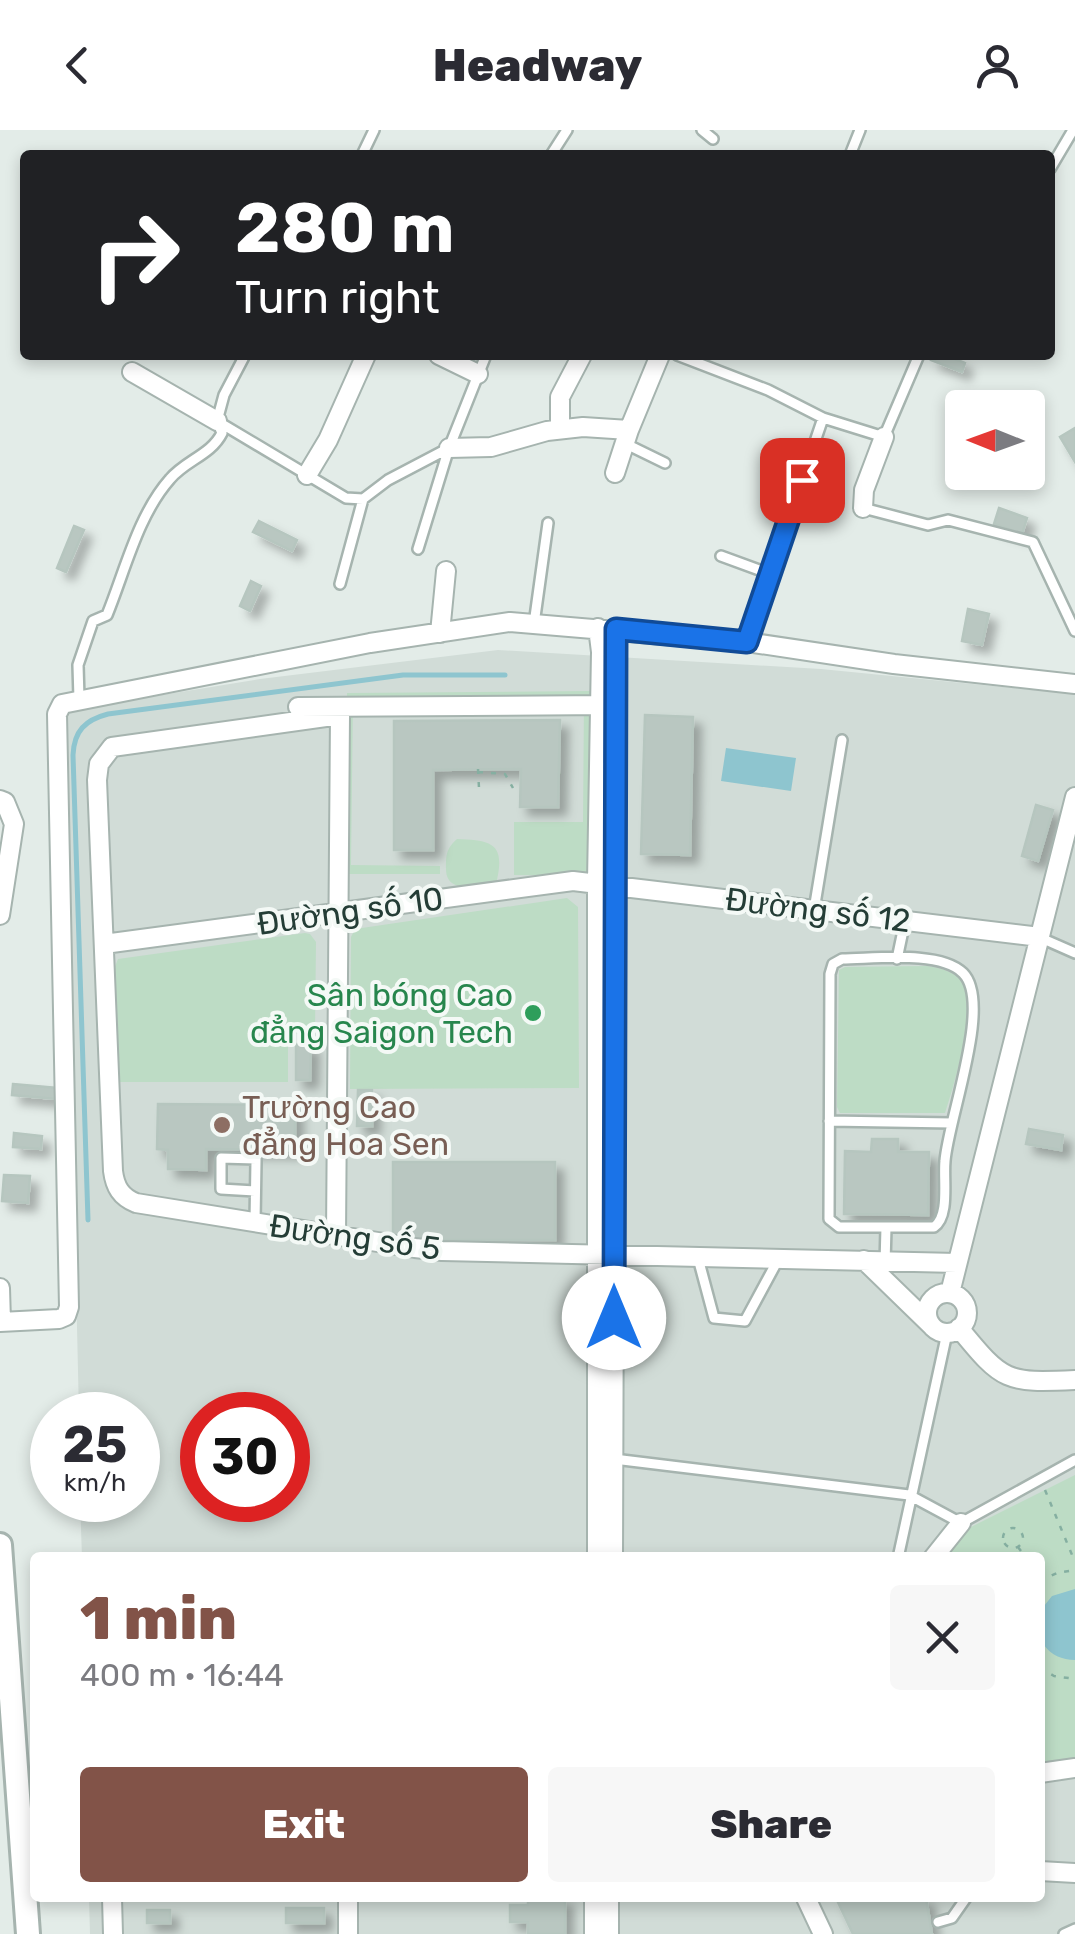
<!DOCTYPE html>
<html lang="en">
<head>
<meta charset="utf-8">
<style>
	:root { --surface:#fff; --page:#f7f7f7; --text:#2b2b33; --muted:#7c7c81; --accent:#825348 }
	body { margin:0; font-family:Rubik,sans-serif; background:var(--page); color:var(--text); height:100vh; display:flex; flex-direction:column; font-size:38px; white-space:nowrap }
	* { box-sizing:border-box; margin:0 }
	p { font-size:32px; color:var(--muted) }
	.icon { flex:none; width:55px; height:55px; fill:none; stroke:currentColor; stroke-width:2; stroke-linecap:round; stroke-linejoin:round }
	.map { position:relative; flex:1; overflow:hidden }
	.sheet { position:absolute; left:30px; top:1422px; width:1015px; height:350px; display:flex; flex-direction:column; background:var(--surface); border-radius:10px; box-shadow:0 5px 15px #0003 }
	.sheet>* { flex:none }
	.top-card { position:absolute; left:20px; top:20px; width:1035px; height:210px; border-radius:10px; box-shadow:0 5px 15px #0003; background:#202124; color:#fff; overflow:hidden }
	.needle { width:65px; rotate:271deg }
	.tools { position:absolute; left:945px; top:260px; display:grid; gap:20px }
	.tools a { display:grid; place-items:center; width:100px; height:100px; border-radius:10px; background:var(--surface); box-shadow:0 5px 15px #0003; font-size:50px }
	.speed { position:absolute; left:30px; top:1262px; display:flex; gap:20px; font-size:50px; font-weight:700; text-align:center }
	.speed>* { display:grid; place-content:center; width:130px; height:130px; border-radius:50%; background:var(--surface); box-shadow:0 5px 15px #0003; line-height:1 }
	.speed small { font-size:25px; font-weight:400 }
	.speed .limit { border:15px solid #d22; background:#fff; color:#111 }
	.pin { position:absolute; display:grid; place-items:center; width:85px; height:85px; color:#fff; margin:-42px; border-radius:20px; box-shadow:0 5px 15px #0006 }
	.me { position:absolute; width:110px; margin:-55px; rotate:0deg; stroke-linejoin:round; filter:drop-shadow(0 0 8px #0008) }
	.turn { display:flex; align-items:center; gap:35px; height:210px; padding:0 50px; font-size:45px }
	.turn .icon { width:130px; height:130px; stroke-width:2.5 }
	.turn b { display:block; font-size:70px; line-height:85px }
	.round { display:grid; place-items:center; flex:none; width:105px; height:105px; border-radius:10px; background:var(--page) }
	.summary { display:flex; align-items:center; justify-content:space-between; height:170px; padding:0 50px }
	h1 { font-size:60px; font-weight:800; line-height:75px; color:var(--accent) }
	.button { display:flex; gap:20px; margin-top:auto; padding:20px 50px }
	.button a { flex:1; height:115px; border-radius:10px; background:var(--accent); color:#fff; font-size:40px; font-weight:800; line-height:115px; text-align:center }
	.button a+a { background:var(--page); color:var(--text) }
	header { display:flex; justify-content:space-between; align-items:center; height:130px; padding:0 50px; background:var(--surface); font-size:45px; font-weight:800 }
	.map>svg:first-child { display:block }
	.built { fill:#d1dcd7; fill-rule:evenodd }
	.green { fill:#bddcc5 }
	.water { fill:#8ec5cf }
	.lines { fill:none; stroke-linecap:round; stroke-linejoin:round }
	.stream { stroke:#8ec5cf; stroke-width:5 }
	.building { fill:#b9c7c1; stroke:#b6c6bf; stroke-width:2.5; filter:url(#shadow) }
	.service-casing { stroke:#a6b4af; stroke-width:14 }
	.minor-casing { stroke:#a6b4af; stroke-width:22 }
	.tertiary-casing { stroke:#a6b4af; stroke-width:28 }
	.path { stroke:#85afa1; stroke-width:2.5; stroke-dasharray:5 8; stroke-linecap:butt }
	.service { stroke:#fff; stroke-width:9 }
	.minor { stroke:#fff; stroke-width:18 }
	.tertiary { stroke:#fff; stroke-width:22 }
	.route-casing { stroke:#114b97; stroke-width:25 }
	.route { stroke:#1a73e8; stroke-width:18 }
	.leisure-dot { fill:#2e9e5b; stroke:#f4f9f6; stroke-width:4 }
	.education-dot { fill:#8d6e63; stroke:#f4f9f6; stroke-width:4 }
	.labels { text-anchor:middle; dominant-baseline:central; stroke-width:8; stroke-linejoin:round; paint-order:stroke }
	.street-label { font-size:32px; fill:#243d36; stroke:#f4f9f6 }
	.leisure-label { font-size:32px; fill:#27864d; stroke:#f4f9f6; text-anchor:end }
	.education-label { font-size:32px; fill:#785e54; stroke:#f4f9f6; text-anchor:start }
</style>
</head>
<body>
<header><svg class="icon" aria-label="back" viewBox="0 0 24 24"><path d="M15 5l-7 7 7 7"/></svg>Headway<svg class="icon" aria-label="person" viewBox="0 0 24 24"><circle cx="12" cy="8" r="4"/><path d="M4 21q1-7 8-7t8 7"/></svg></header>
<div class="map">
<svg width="1075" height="1804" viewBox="0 0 1075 1804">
	<defs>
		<filter id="shadow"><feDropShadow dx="8" dy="8" stdDeviation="5" flood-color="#0004"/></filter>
	</defs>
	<rect width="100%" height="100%" fill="#e3ece8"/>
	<path class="built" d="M 498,520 L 821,539 L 1075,564 L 1075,1804 L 90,1804 L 89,1768 L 1040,1768 L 1040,1428 L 82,1427 L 80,1370 L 138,1370 L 138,1285 L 79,1285 L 63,581 L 260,549 ZM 202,1285 L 288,1285 L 288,1370 L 202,1370 Z"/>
	<path class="green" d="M 592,561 L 592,746 L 514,745 L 514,692 L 583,692 L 584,570 L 353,569 L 351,735 L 440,736 L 440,744 L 344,744 L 347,563 Z
		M 457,709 C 493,710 506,714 496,754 L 493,757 C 475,757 446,763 446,739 C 446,725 446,719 457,709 Z
		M 567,768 L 578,777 L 579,958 L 350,959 L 351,807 L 355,799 Z
		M 305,803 L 310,804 L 316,812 L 315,903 L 288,904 L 288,952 L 120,952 L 114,839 L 118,829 Z
		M 927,836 C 939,838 955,841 962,852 C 978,876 954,956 945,983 L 840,983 L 837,977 L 839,840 L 845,837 Z
		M 1075,1345 L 1075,1629 L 1040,1634 L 1040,1428 L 944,1428 L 971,1397 Z"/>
	<path class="water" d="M 726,618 L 796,628 L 791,661 L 721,651 Z
		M 1075,1459 L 1075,1530 C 1062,1530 1051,1525 1043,1514 L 1040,1481 L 1052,1466 Z"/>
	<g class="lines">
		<path class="stream" d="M 88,1090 L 73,625 C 74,601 85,590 108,584 L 403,545 L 505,545"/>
	</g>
	<path class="building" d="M 933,225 L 945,225 L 965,233 L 962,242 L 931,230 Z
		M 1075,298 L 1075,332 L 1060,307 Z
		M 999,378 L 1027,388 L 1022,404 L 994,394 Z
		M 259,391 L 297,410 L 292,421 L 253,402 Z
		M 74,396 L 84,400 L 66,442 L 57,438 Z
		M 251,451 L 261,456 L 250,481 L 240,476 Z
		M 968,479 L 989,484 L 982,515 L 962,511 Z
		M 645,585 L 693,587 L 690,725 L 641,724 Z
		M 560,590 L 558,677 L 520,677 L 521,639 L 433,640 L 433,720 L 394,720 L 394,591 Z
		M 1036,675 L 1053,680 L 1038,731 L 1022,726 Z
		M 296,914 L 311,914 L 310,950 L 296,950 Z
		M 13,954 L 57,958 L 56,969 L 12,965 Z
		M 358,960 L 372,960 L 372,996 L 357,996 Z
		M 158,974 L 295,975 L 295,1020 L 206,1019 L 206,1040 L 168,1039 L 168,1020 L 157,1019 Z
		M 1029,999 L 1063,1005 L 1061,1020 L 1026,1014 Z
		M 14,1003 L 42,1006 L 41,1019 L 13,1017 Z
		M 872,1009 L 898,1009 L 898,1022 L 929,1022 L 928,1085 L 844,1084 L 845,1021 L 871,1022 Z
		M 393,1032 L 555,1032 L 555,1110 L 393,1110 Z
		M 4,1045 L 30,1046 L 28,1073 L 2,1071 Z
		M 528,1768 L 565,1768 L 565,1804 L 528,1804 L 528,1792 L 510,1792 L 510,1775 L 528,1775 Z
		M 836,1768 L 926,1768 L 932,1804 L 853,1804 Z
		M 286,1778 L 324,1778 L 324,1793 L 286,1793 Z
		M 147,1780 L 170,1780 L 170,1793 L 147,1793 Z"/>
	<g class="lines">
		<g class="service-casing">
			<path id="service" d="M 702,0 L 713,9
				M 362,25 L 374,0
				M 551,25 L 567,0
				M 850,25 L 860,0
				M 1050,39 L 1073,0
				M 677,225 L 768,260 L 823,288
				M 217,291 L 346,368 L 363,369
				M 624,313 L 665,333
				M 863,378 L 928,395 L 948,390 L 1033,412 L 1075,501
				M 418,419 L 449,318 L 486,225
				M 721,426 L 770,444
				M 340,454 L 363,369 L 388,350 L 449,318
				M 534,494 L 548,393
				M 747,512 L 823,288 L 884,307 L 919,225
				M 79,569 L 78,535 L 93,491 L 107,485 C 125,441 138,385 170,349 C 186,330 211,325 222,303 L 217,291 L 224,265 L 245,225
				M 814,780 L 842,610
				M 1041,808 L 1075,823
				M 842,829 C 873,829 940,820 963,843 C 993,873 948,989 945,1031 C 943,1050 950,1086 934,1097 L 839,1097 L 829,1089 L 830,844 L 833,834 Z
				M 897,829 L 905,791
				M 829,991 L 952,993
				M 255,1092 L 256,1031 L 256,1029 L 221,1028 L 221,1059 L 255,1061
				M 698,1128 L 714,1188 L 745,1191 L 779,1128
				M 885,1134 L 886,1097
				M 614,1329 L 909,1365 L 961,1393 L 1075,1330
				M 898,1428 L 947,1203
				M 938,1792 L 952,1788 L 966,1768
				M 1064,1804 L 1075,1799"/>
		</g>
		<g class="minor-casing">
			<path id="minor" d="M 439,225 L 478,244
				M 132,242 L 217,291
				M 560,299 L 560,267 L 582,225
				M 449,318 L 491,317 L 547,301 L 583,297 L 629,300 L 660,225
				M 615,343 L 629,300
				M 307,345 L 328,310 L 366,225
				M 863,378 L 864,360 L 884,307
				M 440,503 L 446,441
				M 298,577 L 610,575
				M 0,670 L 5,672 L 14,694 L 0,785
				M 104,814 L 573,751 L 1040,807
				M 336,1105 L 340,585 L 112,617 L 99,634 L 97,650 L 113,1041 C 115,1057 121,1067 136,1073 L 415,1118 L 442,1121 L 957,1133
				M 864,1130 L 932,1196
				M 0,1158 L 1,1191
				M 950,1163 L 1075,667
				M927 1183a20 20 0 1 1 40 0a20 20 0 1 1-40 0Z
				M 0,1192 L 59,1189 L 66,1186 L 69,1177 L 57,584 L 62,574 L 370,513 L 510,492 L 747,512 L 894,534 L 1075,554
				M 959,1198 C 1003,1252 1006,1253 1075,1250
				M 597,1428 L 597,751 L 601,522 L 598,498
				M 613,1428 L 616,499
				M 933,1428 L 961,1393
				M 1040,1643 L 1075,1638
				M 1040,1741 L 1075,1743
				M 112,1768 L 113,1804
				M 806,1768 L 823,1804
				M 348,1804 L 348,1768
				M 594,1804 L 594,1768
				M 609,1804 L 609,1768"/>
		</g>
		<g class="tertiary-casing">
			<path id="tertiary" d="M 0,1415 L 28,1804"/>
		</g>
		<path class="path" d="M 478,639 L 479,658
			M 478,642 L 505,644 L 513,658
			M 1045,1360 L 1075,1432
			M1003 1408a10 10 0 1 1 20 0a10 10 0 1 1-20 0Z
			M 1018,1417 L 1026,1428
			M 1040,1451 L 1057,1443 L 1075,1440
			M 1040,1538 L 1054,1546 L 1075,1549
			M 1040,1551 L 1045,1543"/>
		<use href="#service" class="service"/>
		<use href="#minor" class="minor"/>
		<use href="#tertiary" class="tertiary"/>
	</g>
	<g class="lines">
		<g class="route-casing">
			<path id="route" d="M 614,1188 L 616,499 L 747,512 L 802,350"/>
		</g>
		<use href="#route" class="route"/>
	</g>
	<circle class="leisure-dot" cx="533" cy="883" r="10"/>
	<circle class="education-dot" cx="222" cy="995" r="10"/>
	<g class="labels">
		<g class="street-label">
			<text transform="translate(818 780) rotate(7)">Đường số 12</text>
			<text transform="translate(350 781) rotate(-8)">Đường số 10</text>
			<text transform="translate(355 1107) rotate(8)">Đường số 5</text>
		</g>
		<g class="leisure-label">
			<text x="513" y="865">Sân bóng Cao<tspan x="513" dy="37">đẳng Saigon Tech</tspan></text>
		</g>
		<g class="education-label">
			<text x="242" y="977">Trường Cao<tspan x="242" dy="37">đẳng Hoa Sen</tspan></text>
		</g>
	</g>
</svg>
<div class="tools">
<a><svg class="needle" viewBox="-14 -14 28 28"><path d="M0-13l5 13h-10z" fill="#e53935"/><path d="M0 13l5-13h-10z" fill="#7c7c81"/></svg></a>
</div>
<div class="speed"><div>25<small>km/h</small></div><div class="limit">30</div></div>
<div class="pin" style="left:802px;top:350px;background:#d93025"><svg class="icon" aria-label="arrive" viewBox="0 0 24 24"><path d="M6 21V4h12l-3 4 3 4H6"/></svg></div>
<svg class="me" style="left:614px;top:1188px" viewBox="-20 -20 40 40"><circle r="19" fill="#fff"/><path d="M0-13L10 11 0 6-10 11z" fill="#1a73e8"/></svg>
<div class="top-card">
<div class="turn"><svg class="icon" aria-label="right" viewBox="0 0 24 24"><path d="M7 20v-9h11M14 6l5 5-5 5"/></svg><div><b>280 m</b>Turn right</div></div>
</div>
<section class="sheet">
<div class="summary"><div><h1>1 min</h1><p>400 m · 16:44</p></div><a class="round"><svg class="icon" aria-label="close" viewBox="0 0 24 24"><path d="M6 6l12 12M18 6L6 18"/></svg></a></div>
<div class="button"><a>Exit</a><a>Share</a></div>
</section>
</div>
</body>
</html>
